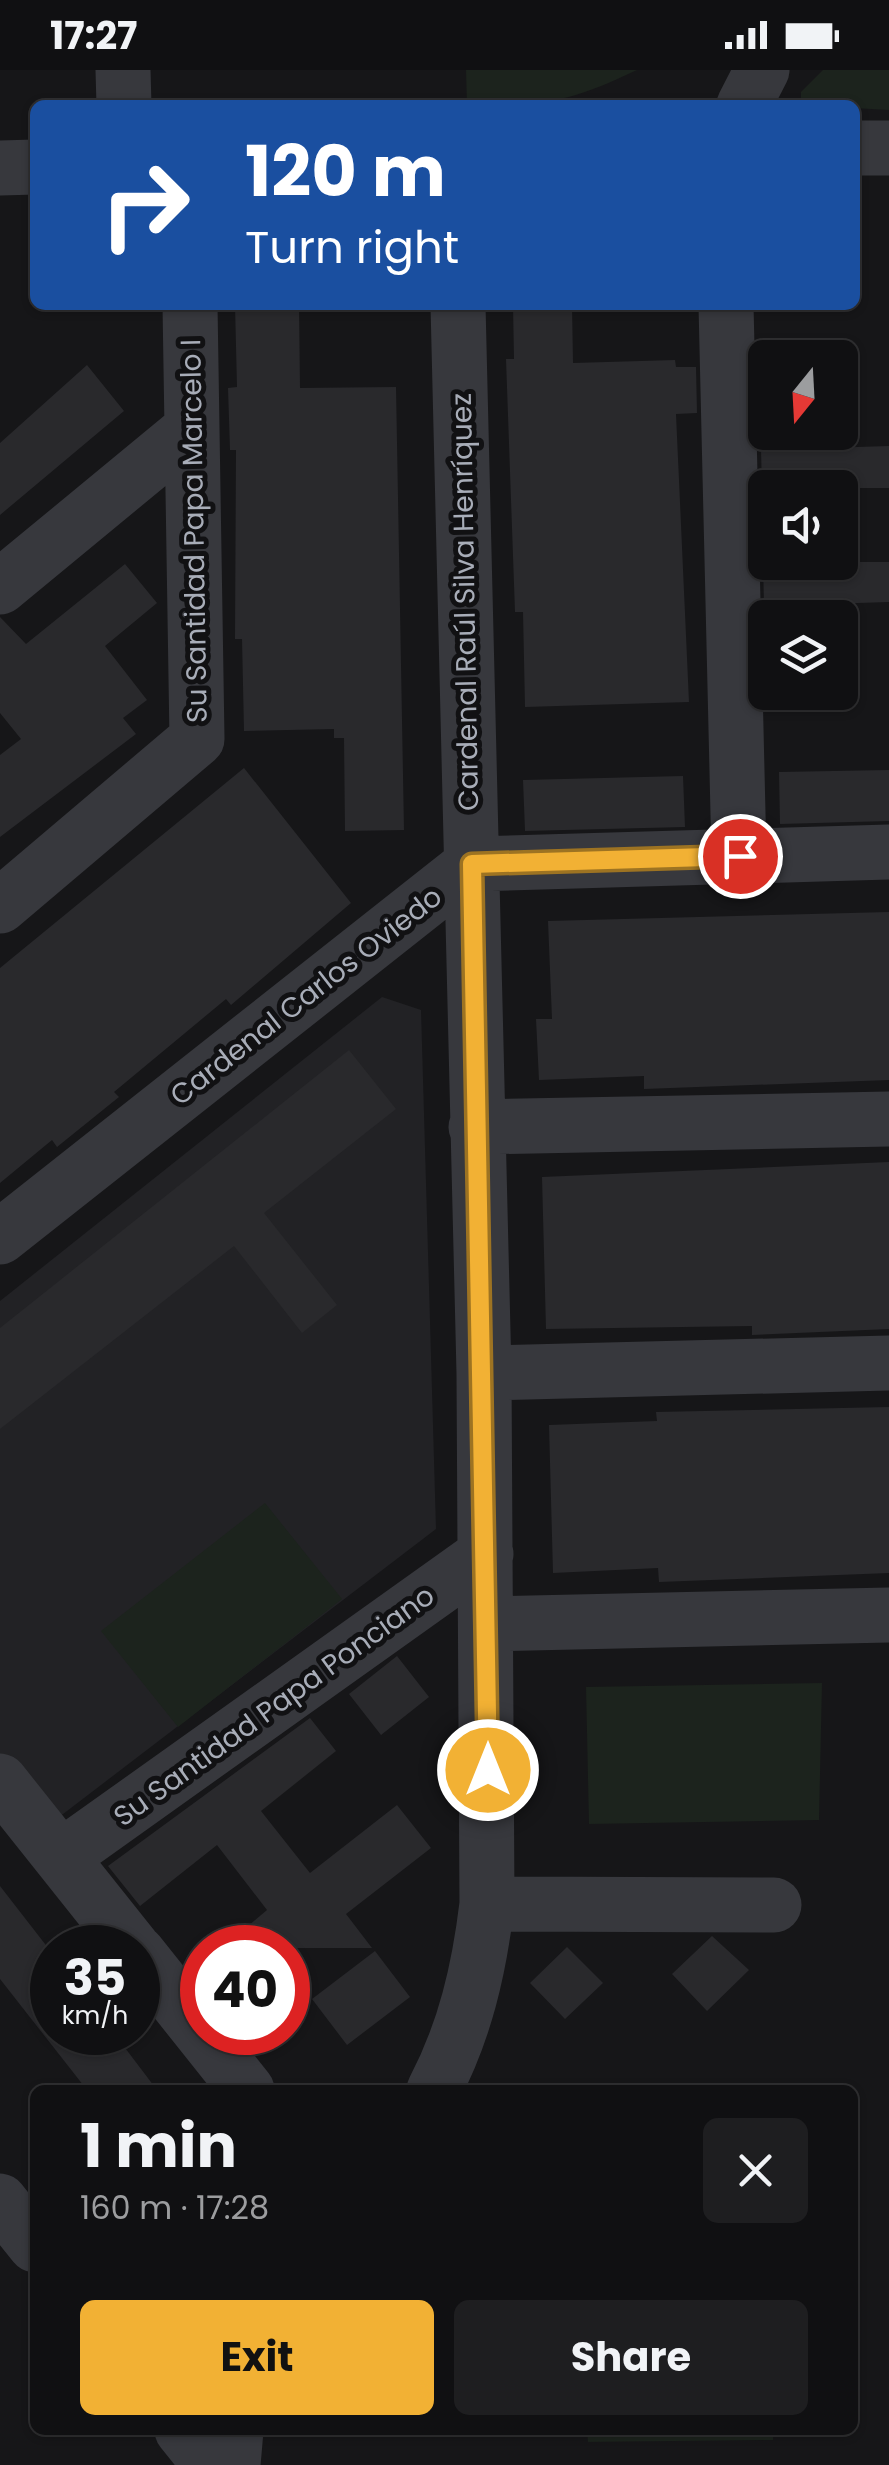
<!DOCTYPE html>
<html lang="en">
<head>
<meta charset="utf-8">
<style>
	:root { --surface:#101012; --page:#1e1e20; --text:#f1f3f6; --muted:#9c9d9f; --line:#303032; --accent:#f2b134 }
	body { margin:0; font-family:Poppins,sans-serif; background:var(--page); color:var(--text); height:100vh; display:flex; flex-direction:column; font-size:38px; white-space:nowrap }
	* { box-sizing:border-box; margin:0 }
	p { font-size:32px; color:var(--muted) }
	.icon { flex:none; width:55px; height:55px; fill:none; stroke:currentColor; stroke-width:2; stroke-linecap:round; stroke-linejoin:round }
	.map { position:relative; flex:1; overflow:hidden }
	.sheet { position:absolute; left:30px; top:2015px; width:828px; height:350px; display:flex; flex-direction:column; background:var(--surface); border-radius:15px; box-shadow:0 2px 8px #0004,0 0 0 2px var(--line) }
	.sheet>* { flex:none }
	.top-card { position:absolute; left:30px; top:30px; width:830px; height:210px; border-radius:15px; box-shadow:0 2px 8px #0004,0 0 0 2px var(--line); background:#1a4fa0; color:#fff; overflow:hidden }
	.needle { width:65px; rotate:198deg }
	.buttons { position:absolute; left:748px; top:270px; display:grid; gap:20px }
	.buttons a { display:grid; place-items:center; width:110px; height:110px; border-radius:15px; background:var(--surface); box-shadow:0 2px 8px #0004,0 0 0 2px var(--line); font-size:50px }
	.speed { position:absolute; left:30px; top:1855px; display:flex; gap:20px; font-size:50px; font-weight:700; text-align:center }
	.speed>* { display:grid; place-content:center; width:130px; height:130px; border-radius:50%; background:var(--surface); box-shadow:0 2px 8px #0004,0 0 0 2px var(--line); line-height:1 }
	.speed small { font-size:25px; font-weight:400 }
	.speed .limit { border:15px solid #d22; background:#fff; color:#111 }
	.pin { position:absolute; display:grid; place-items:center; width:85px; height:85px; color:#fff; margin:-42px; border:5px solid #fff; border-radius:50%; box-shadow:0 2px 10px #0007 }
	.me { position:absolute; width:110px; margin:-55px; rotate:0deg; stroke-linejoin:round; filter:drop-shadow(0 0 8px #0008) }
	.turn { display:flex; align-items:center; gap:35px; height:210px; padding:0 50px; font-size:45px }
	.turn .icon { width:130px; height:130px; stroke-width:2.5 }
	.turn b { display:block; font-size:70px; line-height:85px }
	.round { display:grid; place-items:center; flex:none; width:105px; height:105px; border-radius:15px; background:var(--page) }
	.summary { display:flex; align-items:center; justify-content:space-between; height:170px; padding:0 50px }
	h1 { font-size:60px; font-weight:700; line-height:75px }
	.button { display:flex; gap:20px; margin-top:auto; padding:20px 50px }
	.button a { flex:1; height:115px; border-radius:15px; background:var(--accent); color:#111; font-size:40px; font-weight:700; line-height:115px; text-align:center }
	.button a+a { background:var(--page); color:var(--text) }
	.status { display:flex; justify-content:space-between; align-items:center; height:70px; padding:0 50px; background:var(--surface); direction:ltr }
	.status svg { height:28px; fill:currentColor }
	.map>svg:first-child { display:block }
	.built { fill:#222225 }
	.green { fill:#1c231d }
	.building { fill:#29292c }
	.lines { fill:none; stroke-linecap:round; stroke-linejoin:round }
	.minor { stroke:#37383d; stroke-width:55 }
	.route-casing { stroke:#9d7322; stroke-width:25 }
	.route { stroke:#f2b134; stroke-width:18 }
	.labels { text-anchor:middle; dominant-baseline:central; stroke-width:10; stroke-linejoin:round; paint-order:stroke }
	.street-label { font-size:28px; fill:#a8adb8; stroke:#111113 }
</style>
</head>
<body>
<div class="status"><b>17:27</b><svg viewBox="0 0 49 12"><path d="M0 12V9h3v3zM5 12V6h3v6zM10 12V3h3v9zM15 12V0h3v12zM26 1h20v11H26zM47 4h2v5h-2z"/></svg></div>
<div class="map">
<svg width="889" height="2395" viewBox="0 0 889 2395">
	<rect width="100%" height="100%" fill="#161618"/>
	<path class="built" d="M 382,927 L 421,940 L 436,1459 L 50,1754 L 0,1691 L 0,1231 Z"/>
	<path class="green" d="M 466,0 L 637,0 C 565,34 545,35 467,35 Z
		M 823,0 L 889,0 L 889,40 L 801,35 L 801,22 Z
		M 265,1433 L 342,1529 L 178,1657 L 101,1561 Z
		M 822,1613 L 819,1750 L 589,1754 L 586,1617 Z
		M 587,2360 L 773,2360 L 773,2370 L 588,2372 Z"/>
	<path class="building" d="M 235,235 L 299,235 L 300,318 L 396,317 L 404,760 L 345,761 L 344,668 L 334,668 L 334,659 L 244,661 L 242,569 L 235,569 L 236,380 L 230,380 L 228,318 L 237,317 Z
		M 513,235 L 572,235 L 573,293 L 675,290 L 676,297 L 696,297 L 697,343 L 676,344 L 689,632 L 525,637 L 523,542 L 515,542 L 506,289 L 514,289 Z
		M 87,295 L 124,341 L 0,445 L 0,373 Z
		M 889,376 L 889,418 L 762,418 L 761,380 Z
		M 763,492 L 889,492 L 889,532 L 764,536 Z
		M 125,494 L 157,533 L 105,576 L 147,630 L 123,648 L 136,664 L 0,767 L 0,685 L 21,669 L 0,643 L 0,547 L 26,574 Z
		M 244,698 L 351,833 L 231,935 L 226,929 L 114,1022 L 119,1027 L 57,1077 L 52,1070 L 0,1113 L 0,898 Z
		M 889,700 L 889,751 L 780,754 L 779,702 Z
		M 683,706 L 685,757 L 525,761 L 523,710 Z
		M 889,842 L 889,1010 L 644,1019 L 644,1006 L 539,1010 L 536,949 L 552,949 L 548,851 Z
		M 349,980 L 396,1039 L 264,1143 L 337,1235 L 302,1263 L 234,1176 L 0,1359 L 0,1258 Z
		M 889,1092 L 889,1259 L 752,1265 L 752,1256 L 546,1259 L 542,1107 Z
		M 889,1337 L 889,1503 L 659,1512 L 658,1498 L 553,1503 L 549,1355 L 657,1351 L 656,1342 Z
		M 397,1586 L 429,1627 L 381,1665 L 349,1624 Z
		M 310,1648 L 336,1681 L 261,1741 L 310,1803 L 397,1735 L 431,1778 L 346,1844 L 372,1878 L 222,1878 L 267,1840 L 217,1775 L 140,1836 L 108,1796 Z
		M 0,1816 L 52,1883 L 52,1962 L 113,1962 L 157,2020 L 87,2020 L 0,1909 Z
		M 712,1866 L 749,1900 L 707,1941 L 672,1904 Z
		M 567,1877 L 603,1913 L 565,1949 L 530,1913 Z
		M 375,1881 L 410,1927 L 347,1975 L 312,1929 Z"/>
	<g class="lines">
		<path class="minor" d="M 123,0 L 124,35
			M 744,35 L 762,0
			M 855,78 L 889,78
			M 0,98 L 35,97
			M 726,235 L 739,786
			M 0,517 L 189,361
			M 0,836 L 197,669 L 190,235
			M 476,1057 L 889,1049
			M 0,1167 L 472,794 L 889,782
			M 484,1303 L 889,1293
			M 489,1554 L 889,1545
			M 0,1711 L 133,1878
			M 61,1787 L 486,1484
			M 487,1834 L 774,1835
			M 138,1883 L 247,2020
			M 434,2020 C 465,1961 479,1900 487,1834 L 484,1303 L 458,235
			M 0,2131 L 35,2175
			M 182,2360 L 210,2395
			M 233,2395 L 236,2360"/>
	</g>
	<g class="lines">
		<g class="route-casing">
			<path id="route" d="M 488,1700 L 472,794 L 740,786"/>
		</g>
		<use href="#route" class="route"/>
	</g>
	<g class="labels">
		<g class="street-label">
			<text transform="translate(194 461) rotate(-91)">Su Santidad Papa Marcelo I</text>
			<text transform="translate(465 532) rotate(-91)">Cardenal Raúl Silva Henríquez</text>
			<text transform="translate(306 926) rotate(-38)">Cardenal Carlos Oviedo</text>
			<text transform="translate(274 1636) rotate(-36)">Su Santidad Papa Ponciano</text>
		</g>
	</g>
</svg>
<div class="buttons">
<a><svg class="needle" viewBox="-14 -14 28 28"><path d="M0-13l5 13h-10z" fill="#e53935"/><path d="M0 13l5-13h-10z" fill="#9c9d9f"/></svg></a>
<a><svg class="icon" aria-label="sound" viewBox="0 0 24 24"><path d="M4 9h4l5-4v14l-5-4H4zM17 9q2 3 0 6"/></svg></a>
<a><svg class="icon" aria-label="layers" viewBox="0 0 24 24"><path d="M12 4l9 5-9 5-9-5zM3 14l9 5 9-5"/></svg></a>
</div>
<div class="speed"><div>35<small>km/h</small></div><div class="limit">40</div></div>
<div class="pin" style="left:740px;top:786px;background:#d93025"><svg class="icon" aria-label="arrive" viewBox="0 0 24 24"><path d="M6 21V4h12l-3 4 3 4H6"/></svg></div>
<svg class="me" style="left:488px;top:1700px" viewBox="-20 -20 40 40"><circle r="17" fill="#f2b134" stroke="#fff" stroke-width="3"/><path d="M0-11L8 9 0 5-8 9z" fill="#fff"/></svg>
<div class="top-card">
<div class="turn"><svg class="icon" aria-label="right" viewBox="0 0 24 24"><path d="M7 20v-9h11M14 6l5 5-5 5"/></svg><div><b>120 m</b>Turn right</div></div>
</div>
<section class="sheet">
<div class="summary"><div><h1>1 min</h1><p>160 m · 17:28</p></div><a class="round"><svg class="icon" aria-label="close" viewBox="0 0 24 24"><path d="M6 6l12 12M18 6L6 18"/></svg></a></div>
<div class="button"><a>Exit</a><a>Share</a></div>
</section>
</div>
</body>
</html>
